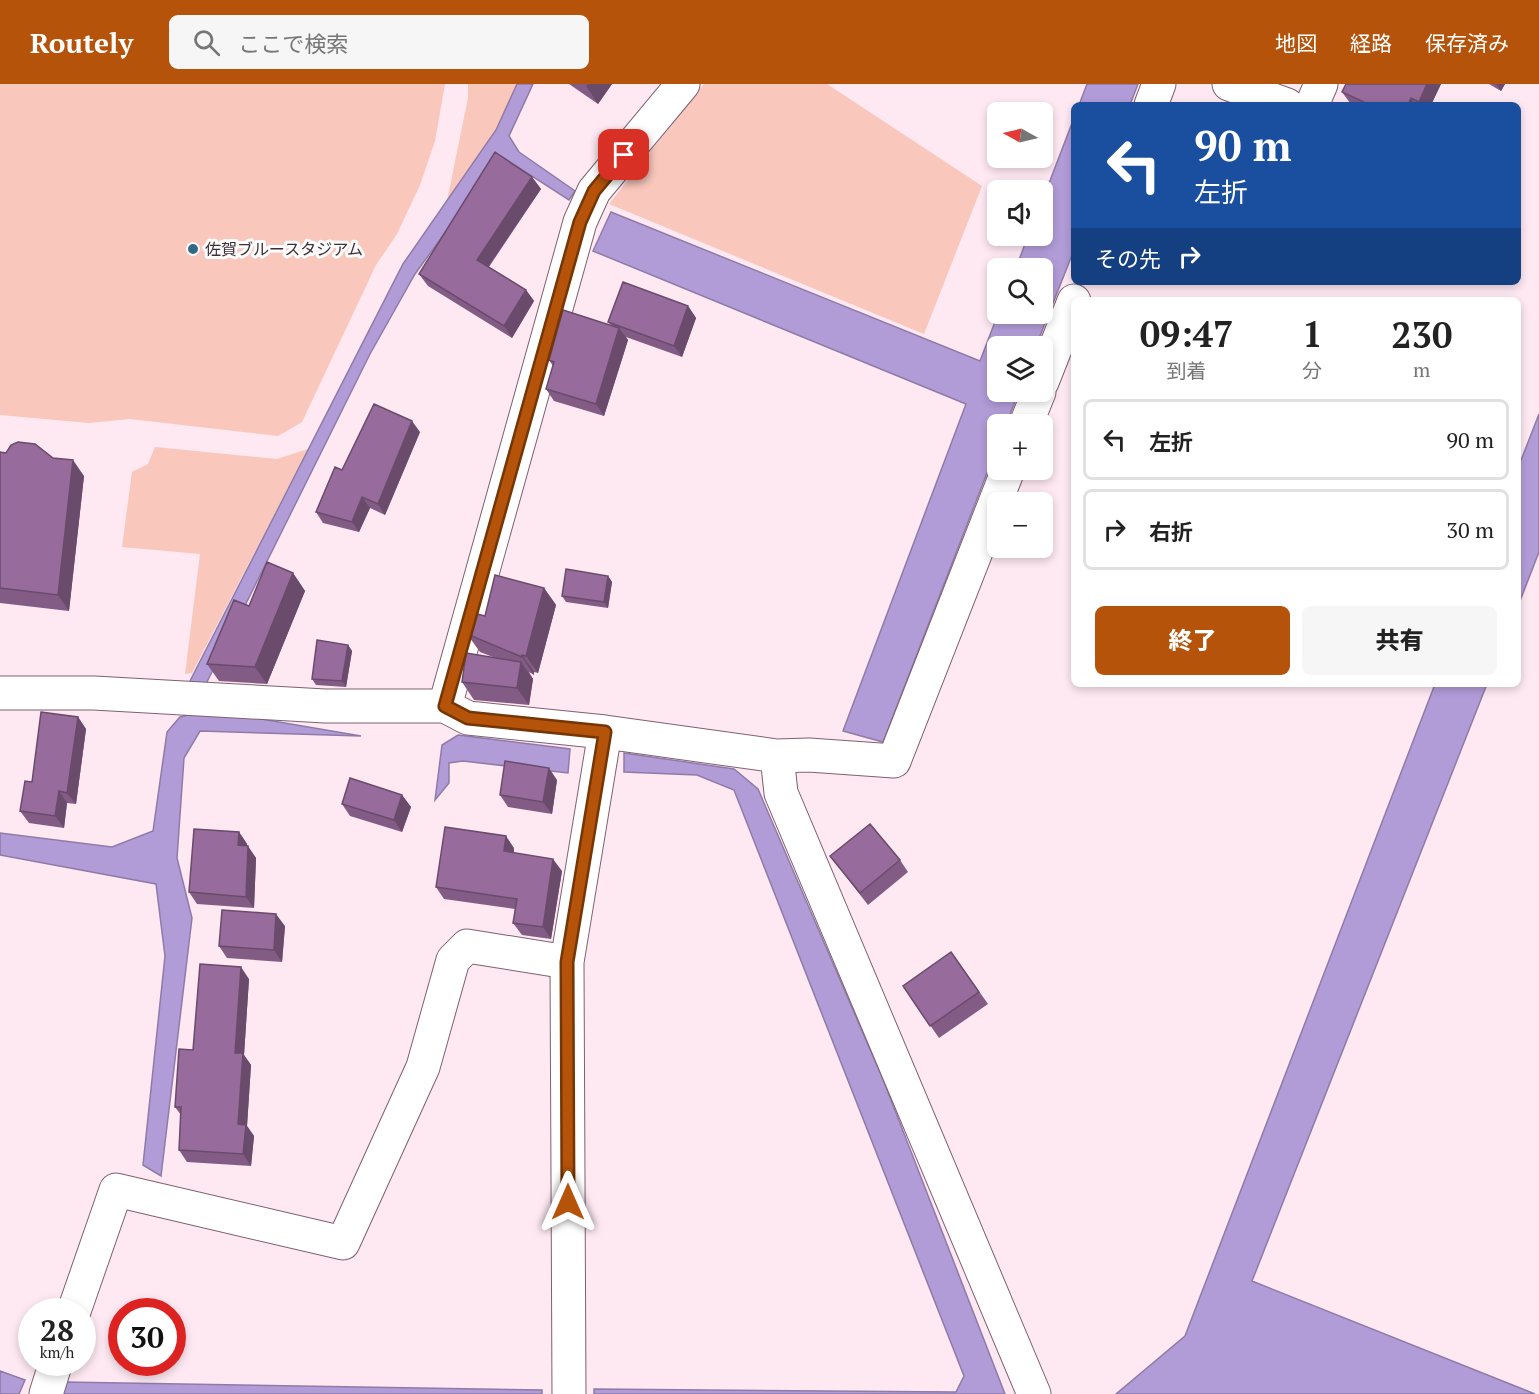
<!DOCTYPE html>
<html lang="ja">
<head>
<meta charset="utf-8">
<style>
	:root { --surface:#fff; --page:#f6f6f6; --text:#222; --muted:#767676; --line:#e0e0e0; --accent:#b45309 }
	body { margin:0; font-family:"PT Serif","Noto Sans JP",serif; background:var(--page); color:var(--text); height:100vh; display:flex; flex-direction:column; font-size:22px; white-space:nowrap }
	* { box-sizing:border-box; margin:0 }
	p { font-size:20px; color:var(--muted) }
	.icon { flex:none; width:33px; height:33px; fill:none; stroke:currentColor; stroke-width:2; stroke-linecap:round; stroke-linejoin:round }
	.map { position:relative; flex:1; overflow:hidden }
	.sheet { position:absolute; left:1071px; top:213px; width:450px; height:390px; display:flex; flex-direction:column; background:var(--surface); border-radius:9px; box-shadow:0 3px 9px #0003 }
	.sheet>* { flex:none }
	.top-card { position:absolute; left:1071px; top:18px; width:450px; height:183px; border-radius:9px; box-shadow:0 3px 9px #0003; background:#1a4fa0; color:#fff; overflow:hidden }
	.needle { width:39px; rotate:278deg }
	.tools { position:absolute; left:987px; top:18px; display:grid; gap:12px }
	.tools a { display:grid; place-items:center; width:66px; height:66px; border-radius:9px; background:var(--surface); box-shadow:0 3px 9px #0003; font-size:30px }
	.speed { position:absolute; left:18px; top:1214px; display:flex; gap:12px; font-size:30px; font-weight:700; text-align:center }
	.speed>* { display:grid; place-content:center; width:78px; height:78px; border-radius:50%; background:var(--surface); box-shadow:0 3px 9px #0003; line-height:1 }
	.speed small { font-size:15px; font-weight:400 }
	.speed .limit { border:9px solid #d22; background:#fff; color:#111 }
	.pin { position:absolute; display:grid; place-items:center; width:51px; height:51px; color:#fff; margin:-26px; border-radius:12px; box-shadow:0 3px 9px #0006 }
	.me { position:absolute; width:66px; margin:-33px; rotate:0deg; stroke-linejoin:round; filter:drop-shadow(0 0 4px #0008) }
	.turn { display:flex; align-items:center; gap:21px; height:126px; padding:0 24px; font-size:27px }
	.turn .icon { width:78px; height:78px; stroke-width:2.5 }
	.turn b { display:block; font-size:42px; line-height:51px }
	.then { display:flex; align-items:center; height:57px; padding:0 24px; background:#0003; gap:12px; font-size:22px }
	.eta { display:flex; justify-content:space-evenly; align-items:center; height:102px; text-align:center }
	.eta b { font-size:36px; font-weight:800; line-height:42px }
	.primary-button { display:flex; gap:12px; margin-top:auto; padding:12px 24px }
	.primary-button a { flex:1; height:69px; border-radius:9px; background:var(--accent); color:#fff; font-size:24px; font-weight:800; line-height:69px; text-align:center }
	.primary-button a+a { background:var(--page); color:var(--text) }
	ul { padding:0; list-style:none }
	li { display:flex; align-items:center; gap:18px; height:81px; margin:0 12px 9px; padding:0 12px; border:3px solid var(--line); border-radius:9px }
	li div { flex:1 }
	li b { display:block; font-size:22px }
	li em { font-style:normal }
	header { display:flex; align-items:center; gap:36px; box-sizing:border-box; height:84px; padding:0 30px; background:var(--accent); color:#fff }
	header strong { font-size:28px }
	nav { display:flex; gap:33px; margin-inline-start:auto; font-size:21px }
	.search { width:420px; height:54px; background:var(--page); display:flex; align-items:center; gap:15px; box-sizing:border-box; padding:0 21px; border-radius:9px; color:var(--muted); font-size:22px }
	.map>svg:first-child { display:block }
	.green { fill:#f9c7bc }
	.water { fill:#b29cd8; stroke:#8f7ba7; stroke-width:1.5 }
	.lines { fill:none; stroke-linecap:round; stroke-linejoin:round }
	.minor-casing { stroke:#7f6070; stroke-width:35 }
	.minor { stroke:#fff; stroke-width:33 }
	.wall { fill:#825c85 }
	.shaded-wall { fill:#6a4b6c }
	.building { fill:#976b9b; stroke:#6a4b6c; stroke-width:1.5 }
	.route-casing { stroke:#753606; stroke-width:15 }
	.route { stroke:#b45309; stroke-width:10 }
	.poi-dot { fill:#336984; stroke:#fcfcfc; stroke-width:2 }
	.labels { text-anchor:middle; dominant-baseline:central; stroke-width:6; stroke-linejoin:round; paint-order:stroke }
	.poi-label { font-size:16px; fill:#3d2f36; stroke:#fcfcfc; text-anchor:start }
</style>
</head>
<body>
<header>
<strong>Routely</strong>
<div class="search"><svg class="icon" aria-label="search" viewBox="0 0 24 24"><circle cx="10" cy="10" r="6"/><path d="M15 15l6 6"/></svg>ここで検索</div>
<nav><a>地図</a><a>経路</a><a>保存済み</a></nav>
</header>
<div class="map">
<svg width="1539" height="1310" viewBox="0 0 1539 1310">
	<rect width="100%" height="100%" fill="#fee8f2"/>
	<path class="green" d="M 0,0 L 445,0 L 435,57 L 420,101 L 397,150 L 376,181 L 302,338 L 278,352 L 130,335 L 89,339 L 0,331 Z
		M 468,0 L 517,0 L 496,46 L 447,117 L 468,14 Z
		M 704,0 L 827,0 L 982,102 L 924,250 L 609,120 Z
		M 155,363 L 277,375 L 308,365 L 192,589 L 185,590 L 200,470 L 122,463 L 132,388 L 148,380 Z"/>
	<path class="water" d="M 517,0 L 533,0 L 509,52 L 519,68 L 575,107 L 569,116 L 501,72 L 415,190 L 370,270 L 205,602 L 189,599 L 403,180 L 496,46 Z
		M 1087,0 L 1138,0 L 1130,21 L 1079,21 Z
		M 1074,34 L 1074,166 L 1036,262 L 998,262 L 998,308 L 1019,308 L 1006,340 L 998,340 L 997,363 L 883,658 L 843,647 L 966,320 L 593,167 L 611,128 L 980,277 L 998,230 L 1042,230 L 1042,184 L 1016,184 L 1028,152 L 1042,152 L 1043,115 Z
		M 1539,330 L 1539,468 L 1518,522 L 1518,384 Z
		M 1435,600 L 1487,600 L 1252,1197 L 1535,1310 L 1116,1310 L 1185,1252 Z
		M 208,626 L 361,652 L 200,647 L 184,674 L 177,774 L 192,834 L 161,1092 L 143,1081 L 165,872 L 156,800 L 0,771 L 0,749 L 112,763 L 153,747 L 167,648 L 180,633 Z
		M 458,651 L 570,665 L 568,689 L 463,677 L 449,679 L 449,699 L 435,716 L 442,661 Z
		M 624,669 L 734,685 L 758,705 L 884,998 L 1005,1310 L 594,1310 L 594,1305 L 956,1308 L 964,1292 L 734,706 L 697,691 L 624,688 Z
		M 0,1287 L 25,1296 L 19,1310 L 0,1310 Z
		M 64,1298 L 542,1306 L 542,1310 L 61,1310 Z"/>
	<g class="lines">
		<g class="minor-casing">
			<path id="minor" d="M 683,0 L 594,107 L 580,138 L 445,622 L 468,634 L 605,648 L 777,672 L 781,709 L 1034,1310
				M 1229,0 L 1287,21
				M 1151,21 L 1159,0
				M 1312,21 L 1321,0
				M 1042,298 L 1074,217
				M 1026,340 L 1039,308
				M 0,609 L 94,609 L 325,622 L 445,622
				M 777,672 L 809,671 L 894,677 L 1008,386
				M 567,878 L 569,1310
				M 74,1227 L 116,1106 L 343,1159 L 423,983 L 453,876 L 467,862 L 567,878 L 605,648
				M 46,1310 L 56,1278"/>
		</g>
		<use href="#minor" class="minor"/>
	</g>
	<path class="wall" d="M 569,0 L 612,0 L 598,20 Z
		M 1441,0 L 1431,21 L 1354,21 L 1350,19 L 1342,8 Z
		M 1489,0 L 1505,0 L 1501,7 Z
		M 532,93 L 541,105 L 489,183 L 526,206 L 534,217 L 512,254 L 428,202 L 419,190 Z
		M 688,222 L 696,234 L 682,273 L 626,253 L 628,256 L 604,332 L 554,317 L 546,305 L 553,282 L 549,276 L 611,241 L 608,238 Z
		M 420,348 L 385,431 L 370,424 L 359,448 L 323,439 L 316,428 L 342,386 Z
		M 0,368 L 53,374 L 84,392 L 69,527 L 0,519 Z
		M 293,489 L 305,507 L 267,600 L 219,597 L 207,580 Z
		M 608,492 L 612,498 L 608,524 L 566,518 L 562,512 Z
		M 544,504 L 556,521 L 538,589 L 534,588 L 534,591 L 529,588 L 533,595 L 529,621 L 474,616 L 462,598 L 493,573 L 480,568 L 467,550 L 485,532 Z
		M 348,561 L 352,567 L 346,603 L 316,601 L 312,595 Z
		M 78,633 L 86,645 L 76,720 L 67,719 L 64,744 L 29,739 L 20,727 L 32,698 Z
		M 557,696 L 552,730 L 508,723 L 500,711 Z
		M 402,711 L 411,723 L 402,748 L 350,732 L 342,720 Z
		M 239,748 L 247,760 L 247,762 L 256,774 L 254,824 L 197,820 L 189,808 Z
		M 514,764 L 514,769 L 562,787 L 551,855 L 522,851 L 513,839 L 515,825 L 444,815 L 436,803 Z
		M 830,772 L 900,776 L 908,788 L 868,821 Z
		M 285,842 L 282,878 L 227,874 L 219,862 Z
		M 951,868 L 988,920 L 939,954 L 903,902 Z
		M 249,895 L 244,971 L 251,981 L 247,1042 L 254,1052 L 251,1082 L 187,1078 L 179,1066 L 181,1031 L 175,1023 L 193,966 Z"/>
	<path class="shaded-wall" d="M 588,0 L 612,0 L 598,20 L 586,2 Z
		M 1427,0 L 1441,0 L 1431,21 L 1421,21 L 1419,18 Z
		M 1496,0 L 1505,0 L 1501,7 Z
		M 1411,14 L 1415,21 L 1408,21 Z
		M 532,93 L 541,105 L 485,187 L 477,176 Z
		M 526,206 L 534,217 L 512,254 L 504,242 Z
		M 688,222 L 696,234 L 682,273 L 674,262 Z
		M 619,244 L 628,256 L 604,332 L 596,320 Z
		M 412,337 L 420,348 L 385,431 L 378,420 Z
		M 73,376 L 84,392 L 69,527 L 58,511 Z
		M 362,413 L 370,424 L 359,448 L 352,438 Z
		M 293,489 L 305,507 L 267,600 L 255,583 Z
		M 608,492 L 612,498 L 608,524 L 604,518 Z
		M 544,504 L 556,521 L 538,589 L 526,572 Z
		M 348,561 L 352,567 L 346,603 L 342,597 Z
		M 522,571 L 534,588 L 534,591 L 522,573 Z
		M 521,578 L 533,595 L 529,621 L 517,604 Z
		M 78,633 L 86,645 L 76,720 L 67,709 Z
		M 549,684 L 557,696 L 552,730 L 543,718 Z
		M 59,707 L 67,719 L 64,744 L 55,732 Z
		M 402,711 L 411,723 L 402,748 L 394,736 Z
		M 239,748 L 247,760 L 247,773 L 238,761 Z
		M 506,752 L 514,764 L 512,779 L 504,767 Z
		M 248,762 L 256,774 L 254,824 L 246,813 Z
		M 553,775 L 562,787 L 551,855 L 543,843 Z
		M 276,830 L 285,842 L 282,878 L 274,866 Z
		M 241,883 L 249,895 L 244,971 L 251,981 L 247,1042 L 254,1052 L 251,1082 L 243,1070 L 238,1040 L 235,969 Z"/>
	<path class="building" d="M 1346,0 L 1427,0 L 1419,18 L 1411,14 L 1408,21 L 1370,21 L 1342,8 Z
		M 495,68 L 532,93 L 477,176 L 526,206 L 504,242 L 419,190 Z
		M 623,198 L 688,222 L 674,262 L 608,238 Z
		M 563,226 L 619,244 L 596,320 L 546,305 L 554,278 L 549,276 Z
		M 374,320 L 412,337 L 378,420 L 362,413 L 352,438 L 316,428 L 335,383 L 342,386 Z
		M 18,358 L 35,360 L 53,374 L 73,376 L 58,511 L 0,504 L 0,368 L 6,369 L 11,361 Z
		M 267,478 L 293,489 L 255,583 L 207,580 L 234,516 L 249,522 Z
		M 566,485 L 608,492 L 604,518 L 562,512 Z
		M 495,491 L 544,504 L 526,572 L 522,571 L 522,573 L 467,550 L 473,529 L 485,532 Z
		M 317,556 L 348,561 L 342,597 L 312,595 Z
		M 466,569 L 521,578 L 517,604 L 462,598 Z
		M 41,628 L 78,633 L 67,709 L 59,707 L 55,732 L 20,727 L 25,697 L 32,698 Z
		M 505,677 L 549,684 L 543,718 L 500,711 Z
		M 350,694 L 402,711 L 394,736 L 342,720 Z
		M 870,740 L 900,776 L 860,809 L 830,772 Z
		M 445,743 L 506,752 L 504,767 L 553,775 L 543,843 L 513,839 L 517,815 L 436,803 Z
		M 194,745 L 239,748 L 238,761 L 248,762 L 246,813 L 189,808 Z
		M 222,826 L 276,830 L 274,866 L 219,862 Z
		M 951,868 L 979,908 L 930,942 L 903,902 Z
		M 200,880 L 241,883 L 235,969 L 243,969 L 238,1040 L 246,1041 L 243,1070 L 179,1066 L 181,1023 L 175,1023 L 179,965 L 193,966 Z"/>
	<g class="lines">
		<g class="route-casing">
			<path id="route" d="M 568,1118 L 567,878 L 605,648 L 468,634 L 445,622 L 580,138 L 594,107 L 624,71"/>
		</g>
		<use href="#route" class="route"/>
	</g>
	<circle class="poi-dot" cx="193" cy="165" r="6"/>
	<g class="labels">
		<g class="poi-label">
			<text x="205" y="165">佐賀ブルースタジアム</text>
		</g>
	</g>
</svg>
<div class="tools">
<a><svg class="needle" viewBox="-14 -14 28 28"><path d="M0-13l5 13h-10z" fill="#e53935"/><path d="M0 13l5-13h-10z" fill="#767676"/></svg></a>
<a><svg class="icon" aria-label="sound" viewBox="0 0 24 24"><path d="M4 9h4l5-4v14l-5-4H4zM17 9q2 3 0 6"/></svg></a>
<a><svg class="icon" aria-label="search" viewBox="0 0 24 24"><circle cx="10" cy="10" r="6"/><path d="M15 15l6 6"/></svg></a>
<a><svg class="icon" aria-label="layers" viewBox="0 0 24 24"><path d="M12 4l9 5-9 5-9-5zM3 14l9 5 9-5"/></svg></a>
<a>+</a>
<a>−</a>
</div>
<div class="speed"><div>28<small>km/h</small></div><div class="limit">30</div></div>
<div class="pin" style="left:624px;top:71px;background:#d93025"><svg class="icon" aria-label="arrive" viewBox="0 0 24 24"><path d="M6 21V4h12l-3 4 3 4H6"/></svg></div>
<svg class="me" style="left:568px;top:1118px" viewBox="-20 -20 40 40"><path d="M0-17L14 15 0 8-14 15z" fill="#b45309" stroke="#fff" stroke-width="4"/></svg>
<div class="top-card">
<div class="turn"><svg class="icon" aria-label="left" viewBox="0 0 24 24"><path d="M17 20v-9H6M10 6l-5 5 5 5"/></svg><div><b>90 m</b>左折</div></div>
<div class="then">その先<svg class="icon" aria-label="right" viewBox="0 0 24 24"><path d="M7 20v-9h11M14 6l5 5-5 5"/></svg></div>
</div>
<section class="sheet">
<div class="eta">
<div><b>09:47</b><p>到着</p></div>
<div><b>1</b><p>分</p></div>
<div><b>230</b><p>m</p></div>
</div>
<ul>
<li><svg class="icon" aria-label="left" viewBox="0 0 24 24"><path d="M17 20v-9H6M10 6l-5 5 5 5"/></svg><div><b>左折</b></div><em>90 m</em></li>
<li><svg class="icon" aria-label="right" viewBox="0 0 24 24"><path d="M7 20v-9h11M14 6l5 5-5 5"/></svg><div><b>右折</b></div><em>30 m</em></li>
</ul>
<div class="primary-button"><a>終了</a><a>共有</a></div>
</section>
</div>
</body>
</html>
